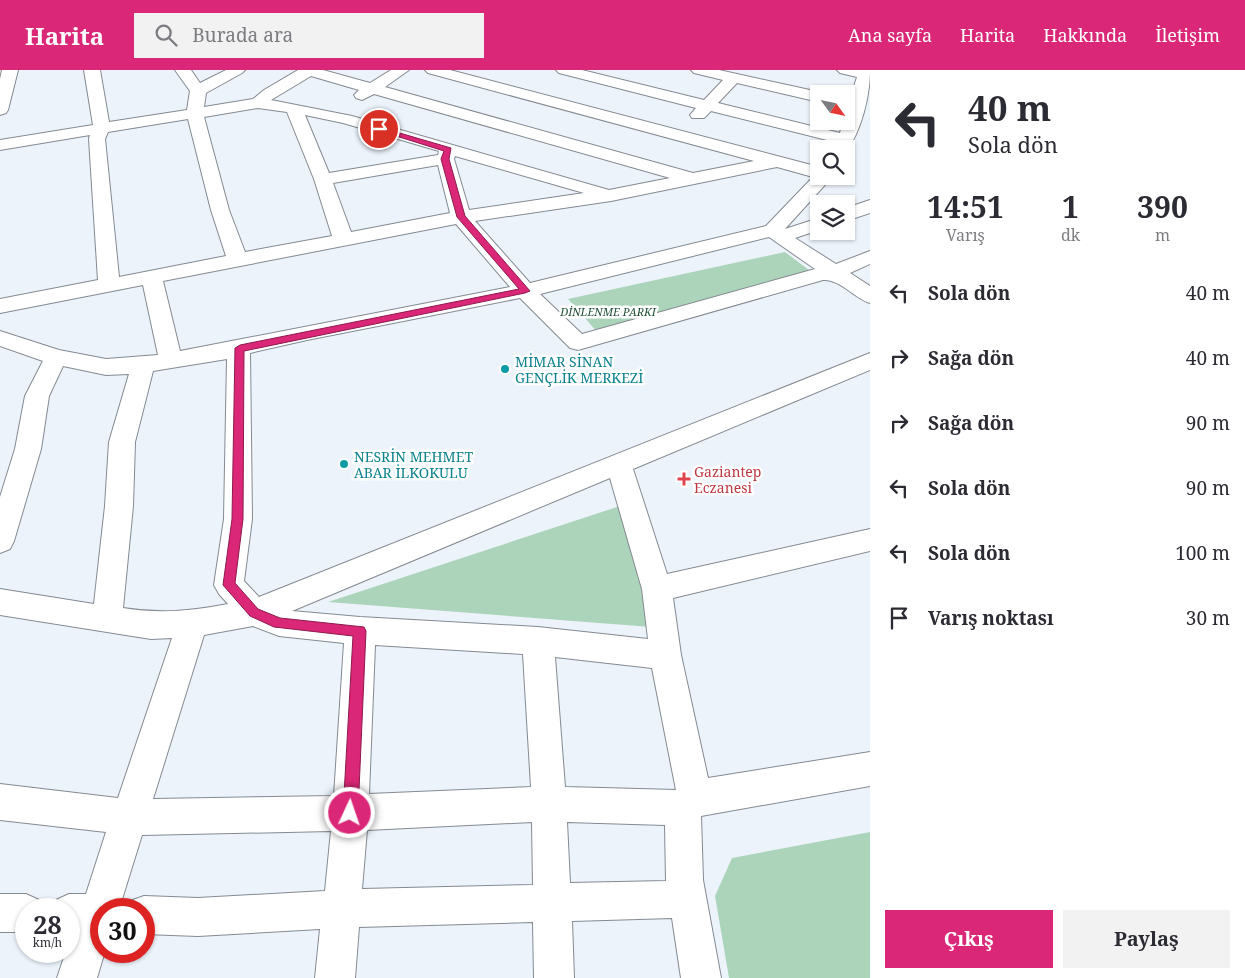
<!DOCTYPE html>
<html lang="tr">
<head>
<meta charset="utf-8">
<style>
	:root { --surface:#fff; --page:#f2f2f3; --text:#2b2b33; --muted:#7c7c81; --accent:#db2777 }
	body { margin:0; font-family:"Noto Serif",serif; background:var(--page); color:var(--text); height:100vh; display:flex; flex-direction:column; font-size:19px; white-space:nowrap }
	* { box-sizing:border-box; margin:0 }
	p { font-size:16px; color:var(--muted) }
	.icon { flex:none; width:28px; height:28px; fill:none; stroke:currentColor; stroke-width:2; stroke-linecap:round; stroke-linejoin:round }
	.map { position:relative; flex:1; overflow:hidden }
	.details { display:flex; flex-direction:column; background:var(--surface); width:375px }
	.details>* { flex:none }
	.banner { background:#fff; color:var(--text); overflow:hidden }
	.needle { width:32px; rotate:123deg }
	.buttons { position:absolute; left:810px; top:15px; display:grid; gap:10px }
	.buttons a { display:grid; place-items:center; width:45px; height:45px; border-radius:0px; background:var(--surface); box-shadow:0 1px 4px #0004; font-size:25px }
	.speed { position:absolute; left:15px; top:828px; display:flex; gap:10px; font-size:25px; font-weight:700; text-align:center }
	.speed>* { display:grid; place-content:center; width:65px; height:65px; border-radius:50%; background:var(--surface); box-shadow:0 1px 4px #0004; line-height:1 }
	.speed small { font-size:12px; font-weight:400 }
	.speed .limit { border:8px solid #d22; background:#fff; color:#111 }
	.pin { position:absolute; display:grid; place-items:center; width:42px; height:42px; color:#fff; margin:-21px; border:2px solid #fff; border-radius:50%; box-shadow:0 1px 5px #0007 }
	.me { position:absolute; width:55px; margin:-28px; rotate:3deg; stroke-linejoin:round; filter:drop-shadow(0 0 4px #0008) }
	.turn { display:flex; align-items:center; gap:18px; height:105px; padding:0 15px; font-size:22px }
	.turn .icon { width:65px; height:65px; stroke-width:2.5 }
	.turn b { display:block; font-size:35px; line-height:42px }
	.eta { display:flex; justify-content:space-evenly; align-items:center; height:85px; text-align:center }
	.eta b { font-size:30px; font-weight:700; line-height:35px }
	.cta { display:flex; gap:10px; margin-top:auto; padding:10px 15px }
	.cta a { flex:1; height:58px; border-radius:0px; background:var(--accent); color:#fff; font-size:20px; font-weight:700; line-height:58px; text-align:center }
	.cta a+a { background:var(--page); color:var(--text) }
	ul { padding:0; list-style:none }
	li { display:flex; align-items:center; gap:15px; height:65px; padding:0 15px }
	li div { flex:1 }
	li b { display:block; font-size:19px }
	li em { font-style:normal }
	header { display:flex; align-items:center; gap:30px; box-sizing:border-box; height:70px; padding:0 25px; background:var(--accent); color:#fff }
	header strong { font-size:24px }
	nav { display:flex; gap:28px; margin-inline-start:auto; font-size:18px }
	.search { width:350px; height:45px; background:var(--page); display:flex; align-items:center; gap:12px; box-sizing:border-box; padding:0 18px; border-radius:0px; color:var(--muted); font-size:19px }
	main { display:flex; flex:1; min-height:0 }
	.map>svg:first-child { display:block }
	.green { fill:#acd4bb }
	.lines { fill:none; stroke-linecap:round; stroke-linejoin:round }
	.minor-casing { stroke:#848a91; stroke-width:2 }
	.minor { fill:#fff; fill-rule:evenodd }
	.route { fill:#db2777; stroke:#8e194d }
	.culture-dot { fill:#0f9aa8; stroke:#fff; stroke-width:2 }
	.health-dot { fill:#e0444e; stroke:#fff; stroke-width:2 }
	.labels { text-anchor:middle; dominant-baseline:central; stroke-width:5; stroke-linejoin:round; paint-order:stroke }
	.far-park-label { font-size:11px; font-style:italic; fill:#1d4e35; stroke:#fff }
	.culture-label { font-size:14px; fill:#0d838f; stroke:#fff; text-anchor:start }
	.health-label { font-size:14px; fill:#be3a42; stroke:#fff; text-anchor:start }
</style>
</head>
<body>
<header>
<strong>Harita</strong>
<div class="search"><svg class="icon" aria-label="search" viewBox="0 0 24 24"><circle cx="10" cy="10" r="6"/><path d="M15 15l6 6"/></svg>Burada ara</div>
<nav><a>Ana sayfa</a><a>Harita</a><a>Hakkında</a><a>İletişim</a></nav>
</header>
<main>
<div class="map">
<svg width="870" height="908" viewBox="0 0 870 908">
	<rect width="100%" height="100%" fill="#ecf3fb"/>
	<path class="green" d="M 785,182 L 813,203 L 599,264 L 568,229 Z
		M 620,436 L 651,557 L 328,532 Z
		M 870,762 L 870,908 L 729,908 L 715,826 L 732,788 Z"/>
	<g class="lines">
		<g class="minor-casing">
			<path id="minor" d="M 2,0 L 18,0 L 8,40 L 6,43 L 0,45 L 0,9 Z
				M 84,0 L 100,0 L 109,52 L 187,40 L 190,21 L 175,0 L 191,0 L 200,13 L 226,0 L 245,0 L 242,3 L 206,23 L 204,37 L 253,29 L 264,20 L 298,0 L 323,0 L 370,13 L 391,0 L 409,0 L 385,17 L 693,103 L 754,91 L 428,3 L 425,0 L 450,0 L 819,97 L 819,106 L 833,106 L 785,159 L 819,148 L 819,160 L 795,168 L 836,194 L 870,181 L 870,194 L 850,203 L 870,216 L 870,233 C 854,228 840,209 823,210 L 578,280 L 570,278 L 520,228 L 307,270 L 250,283 L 252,449 L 244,511 L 259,527 L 870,283 L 870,300 L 633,399 L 667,504 L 870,459 L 870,481 L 673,528 L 681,585 L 708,708 L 870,682 L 870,716 L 701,746 L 703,810 L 721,908 L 681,908 L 672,848 L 572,851 L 574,908 L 534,908 L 533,852 L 359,857 L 355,908 L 315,908 L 320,859 L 198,866 L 144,864 L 144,839 L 127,839 L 130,831 L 144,826 L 198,828 L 325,821 L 331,761 L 142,765 L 119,839 L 101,839 L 101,881 L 105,881 L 97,908 L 57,908 L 66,881 L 69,881 L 69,873 L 73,862 L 69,862 L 69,839 L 52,839 L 56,830 L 69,824 L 86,824 L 106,762 L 0,750 L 0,714 L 118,728 L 172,568 L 151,569 L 0,545 L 0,519 L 94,534 L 105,436 L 109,372 L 129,304 L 106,305 L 63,296 L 49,326 L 41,379 L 14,471 L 10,479 L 0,483 L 0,427 L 15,379 L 25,326 L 43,291 L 0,276 L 0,261 L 59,280 L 106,289 L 158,285 L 143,215 L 0,243 L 0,229 L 98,210 L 89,69 L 90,65 L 0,80 L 0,70 L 93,55 ZM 311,6 L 359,20 L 354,25 L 356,28 L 362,30 L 374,24 L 670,108 L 609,120 L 352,46 L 271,30 ZM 258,38 L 287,42 L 314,109 L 332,166 L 245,182 L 229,140 L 204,47 ZM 305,45 L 343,53 L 439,81 L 438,85 L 329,103 ZM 188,49 L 211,140 L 226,186 L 119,207 L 105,69 L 108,62 ZM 455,86 L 584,123 L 469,140 L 454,89 ZM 438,95 L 450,143 L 351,162 L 333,113 ZM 777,97 L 813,107 L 766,156 L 530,213 L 475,151 L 611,131 ZM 456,154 L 510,217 L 180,281 L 163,211 ZM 769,167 L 815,199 L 582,264 L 540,224 ZM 227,289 L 224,449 L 214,515 L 219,524 L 228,534 C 191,541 160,544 123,538 L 133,436 L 135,372 L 153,301 ZM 610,408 L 642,519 L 648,569 L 538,557 L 360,547 L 292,541 ZM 253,556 L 279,566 L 344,573 L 334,726 L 153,729 L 204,565 ZM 375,575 L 523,584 L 531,717 L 369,724 ZM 555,587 L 652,598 L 676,720 L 565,717 ZM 532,752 L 533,815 L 362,819 L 367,760 ZM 567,752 L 665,755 L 666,811 L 570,813 Z
				M 556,0 L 582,0 L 704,30 L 723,10 L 694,3 L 691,0 L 719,0 L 819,22 L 825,24 L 819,24 L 819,32 L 737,13 L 718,33 L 840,63 L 843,51 L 846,51 L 846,42 L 857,7 L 840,3 L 837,0 L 870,0 C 870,27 861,61 846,82 L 846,79 L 832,79 L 835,72 L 711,41 L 704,48 L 692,48 L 690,45 L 696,38 L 559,3 Z
				M 870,130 L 870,143 L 846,151 L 846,138 Z
				M 0,824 L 26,824 L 39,830 L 43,839 L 26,839 L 26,862 L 0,862 Z"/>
		</g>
		<use href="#minor" class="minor"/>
	</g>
	<path class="route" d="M 379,57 L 451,78 L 449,89 L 465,146 L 530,221 L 525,223 L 244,281 L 243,449 L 235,513 L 258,539 L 280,548 L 364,557 L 366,561 L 358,743 L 356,748 L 350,750 L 345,748 L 343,743 L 353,566 L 274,557 L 250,546 L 223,515 L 232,449 L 235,278 L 240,275 L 519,219 L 457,147 L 441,89 L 444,81 L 377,60 L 376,59 Z"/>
	<g class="culture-dot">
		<circle cx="505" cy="299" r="5"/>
		<circle cx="344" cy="394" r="5"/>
	</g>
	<path class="health-dot" d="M681.5 401.5h5v5h5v5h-5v5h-5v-5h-5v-5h5z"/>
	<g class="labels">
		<g class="far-park-label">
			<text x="608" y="241">DİNLENME PARKI</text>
		</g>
		<g class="culture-label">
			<text x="515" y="291">MİMAR SİNAN<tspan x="515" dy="16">GENÇLİK MERKEZİ</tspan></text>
			<text x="354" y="386">NESRİN MEHMET<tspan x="354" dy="16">ABAR İLKOKULU</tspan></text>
		</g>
		<g class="health-label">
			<text x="694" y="401">Gaziantep<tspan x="694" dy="16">Eczanesi</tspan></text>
		</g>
	</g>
</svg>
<div class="buttons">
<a><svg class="needle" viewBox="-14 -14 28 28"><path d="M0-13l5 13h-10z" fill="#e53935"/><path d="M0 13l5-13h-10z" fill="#7c7c81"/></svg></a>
<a><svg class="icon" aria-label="search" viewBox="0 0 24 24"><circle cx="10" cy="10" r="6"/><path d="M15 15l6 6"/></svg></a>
<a><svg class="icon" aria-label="layers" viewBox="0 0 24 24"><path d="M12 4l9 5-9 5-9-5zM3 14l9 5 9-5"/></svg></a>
</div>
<div class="speed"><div>28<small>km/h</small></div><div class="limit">30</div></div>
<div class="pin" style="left:379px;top:59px;background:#d93025"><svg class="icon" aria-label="arrive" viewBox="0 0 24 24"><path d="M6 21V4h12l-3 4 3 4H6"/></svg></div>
<svg class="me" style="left:350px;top:743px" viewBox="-20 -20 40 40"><circle r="17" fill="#db2777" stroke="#fff" stroke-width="3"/><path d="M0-11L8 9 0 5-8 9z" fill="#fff"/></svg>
</div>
<section class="details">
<div class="banner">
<div class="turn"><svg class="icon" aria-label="left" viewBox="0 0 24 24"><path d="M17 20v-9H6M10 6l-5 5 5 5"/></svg><div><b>40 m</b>Sola dön</div></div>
</div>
<div class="eta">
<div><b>14:51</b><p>Varış</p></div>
<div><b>1</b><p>dk</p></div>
<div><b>390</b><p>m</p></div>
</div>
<ul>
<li><svg class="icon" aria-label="left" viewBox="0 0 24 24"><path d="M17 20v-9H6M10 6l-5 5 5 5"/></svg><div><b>Sola dön</b></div><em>40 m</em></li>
<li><svg class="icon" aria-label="right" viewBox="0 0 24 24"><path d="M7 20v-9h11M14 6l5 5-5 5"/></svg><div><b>Sağa dön</b></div><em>40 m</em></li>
<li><svg class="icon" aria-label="right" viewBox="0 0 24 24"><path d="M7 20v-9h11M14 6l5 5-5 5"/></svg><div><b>Sağa dön</b></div><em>90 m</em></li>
<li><svg class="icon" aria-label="left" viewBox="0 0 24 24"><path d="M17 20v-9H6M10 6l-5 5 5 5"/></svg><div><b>Sola dön</b></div><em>90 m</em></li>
<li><svg class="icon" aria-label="left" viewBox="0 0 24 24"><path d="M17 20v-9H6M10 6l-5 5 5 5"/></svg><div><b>Sola dön</b></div><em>100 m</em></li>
<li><svg class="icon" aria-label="arrive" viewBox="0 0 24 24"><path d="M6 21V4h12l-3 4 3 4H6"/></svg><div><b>Varış noktası</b></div><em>30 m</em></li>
</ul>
<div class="cta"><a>Çıkış</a><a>Paylaş</a></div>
</section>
</main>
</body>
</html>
